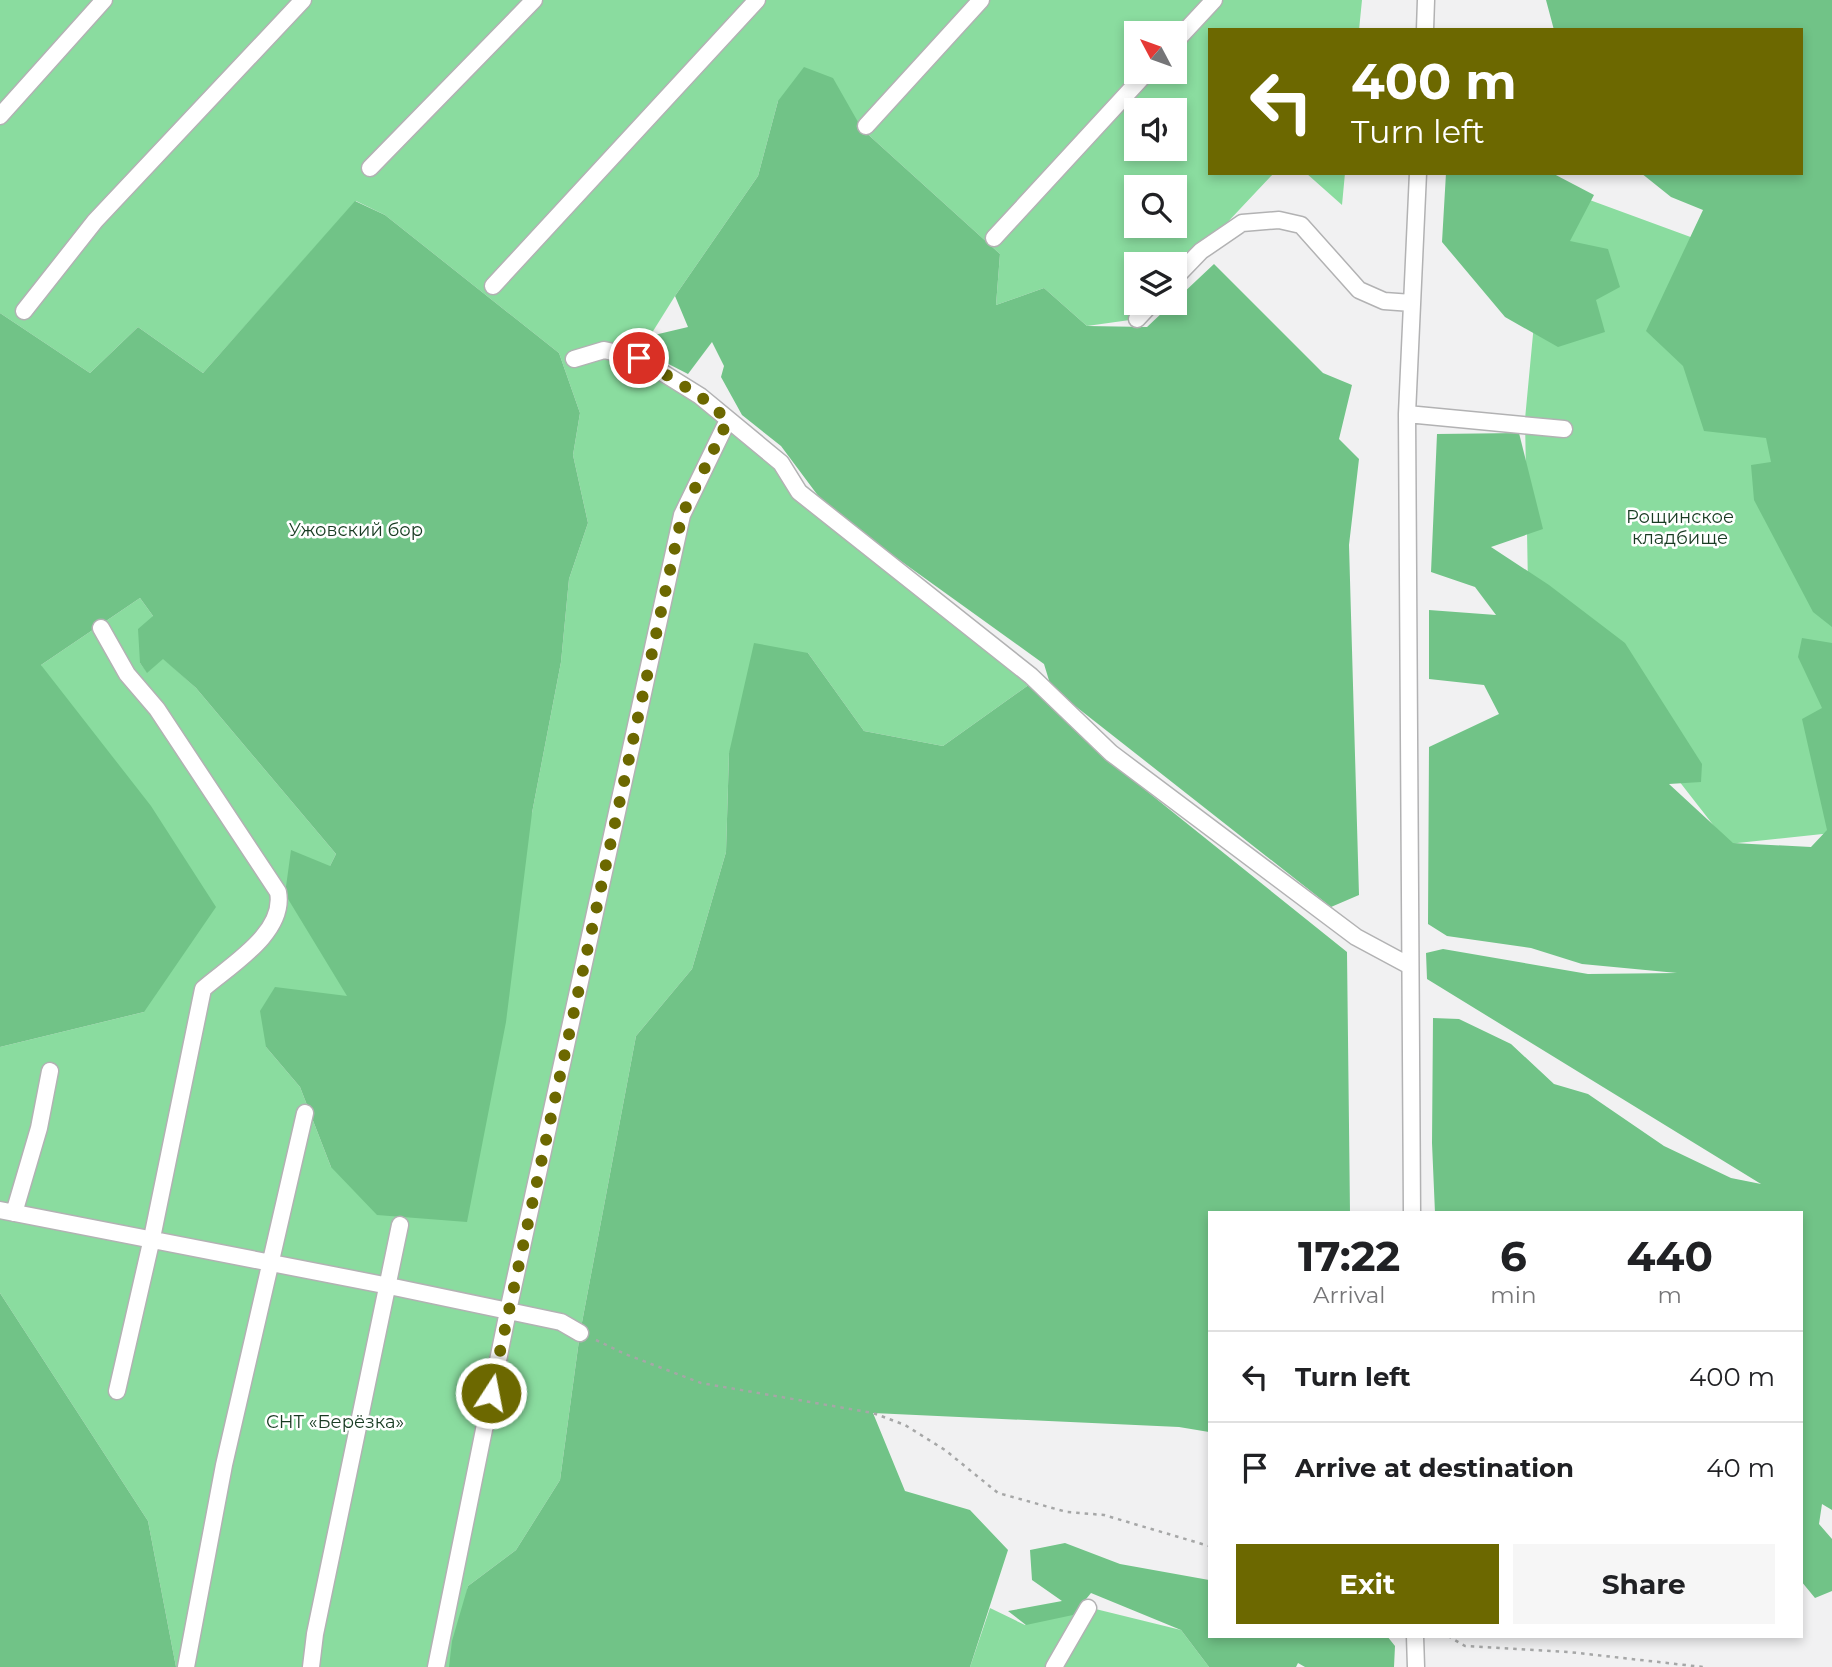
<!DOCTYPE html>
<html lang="en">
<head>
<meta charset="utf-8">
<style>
	:root { --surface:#fff; --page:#f6f6f6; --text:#202124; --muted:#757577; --line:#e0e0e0; --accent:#6c6800 }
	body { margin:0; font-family:Montserrat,sans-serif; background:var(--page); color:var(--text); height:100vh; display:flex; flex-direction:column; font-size:26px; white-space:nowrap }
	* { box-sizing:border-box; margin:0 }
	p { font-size:23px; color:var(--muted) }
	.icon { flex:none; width:38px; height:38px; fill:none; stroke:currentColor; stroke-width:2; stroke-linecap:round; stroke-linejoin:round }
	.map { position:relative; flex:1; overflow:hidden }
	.details { position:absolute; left:1208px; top:1211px; width:595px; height:427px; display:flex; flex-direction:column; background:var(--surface); border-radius:0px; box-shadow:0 4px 10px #0003 }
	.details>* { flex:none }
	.banner { position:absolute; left:1208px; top:28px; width:595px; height:147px; border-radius:0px; box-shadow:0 4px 10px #0003; background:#6c6800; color:#fff; overflow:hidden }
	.needle { width:46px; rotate:311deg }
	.controls { position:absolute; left:1124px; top:21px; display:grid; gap:14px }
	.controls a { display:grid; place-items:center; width:63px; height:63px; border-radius:0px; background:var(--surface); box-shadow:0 4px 10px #0003; font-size:35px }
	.pin { position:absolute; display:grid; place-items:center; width:60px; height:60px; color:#fff; margin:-30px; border:4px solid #fff; border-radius:50%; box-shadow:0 2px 7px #0007 }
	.me { position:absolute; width:77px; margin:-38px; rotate:11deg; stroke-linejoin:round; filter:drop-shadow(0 0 5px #0008) }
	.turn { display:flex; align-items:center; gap:24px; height:147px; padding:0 28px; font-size:32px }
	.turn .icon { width:91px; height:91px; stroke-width:2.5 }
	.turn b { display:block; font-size:49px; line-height:60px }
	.eta { display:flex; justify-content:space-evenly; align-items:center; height:119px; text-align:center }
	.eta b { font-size:42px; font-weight:700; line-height:49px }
	.cta { display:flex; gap:14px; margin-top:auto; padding:14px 28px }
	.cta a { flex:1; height:80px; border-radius:0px; background:var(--accent); color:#fff; font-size:28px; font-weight:700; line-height:80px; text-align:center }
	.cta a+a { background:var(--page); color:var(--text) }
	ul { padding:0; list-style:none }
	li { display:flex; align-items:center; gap:21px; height:91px; padding:0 28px; border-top:2px solid var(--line) }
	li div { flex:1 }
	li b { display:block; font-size:26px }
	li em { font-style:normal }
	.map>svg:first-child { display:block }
	.green { fill:#8adc9f; fill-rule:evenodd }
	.forest { fill:#71c387 }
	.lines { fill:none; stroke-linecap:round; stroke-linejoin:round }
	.minor-casing { stroke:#b2b2b3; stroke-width:19 }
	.path { stroke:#a6a7a7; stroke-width:2.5; stroke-dasharray:3.5 5; stroke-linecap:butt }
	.minor { stroke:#fff; stroke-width:16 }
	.route { stroke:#6c6800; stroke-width:12; stroke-dasharray:0 21.6 }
	.labels { text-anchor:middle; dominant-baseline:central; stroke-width:5; stroke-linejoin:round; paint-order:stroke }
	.park-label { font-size:18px; fill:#183b22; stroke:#fff }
</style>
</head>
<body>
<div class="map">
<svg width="1832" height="1667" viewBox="0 0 1832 1667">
	<rect width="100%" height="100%" fill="#f1f1f2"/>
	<path class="green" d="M 0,0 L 1362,0 L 1359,30 L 1209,30 L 1209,173 L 1274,173 L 1174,279 L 1174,264 L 1136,264 L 1136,303 L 1152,303 L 1137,319 L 1087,326 L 1044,288 L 996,305 L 1000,254 L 862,129 L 778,101 L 758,176 L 675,296 L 650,336 L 639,358 L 728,420 L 799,492 L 1030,684 L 943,746 L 864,731 L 808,653 L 729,753 L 726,852 L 692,969 L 636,1036 L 580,1333 L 560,1480 L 516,1550 L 468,1586 L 452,1667 L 176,1667 L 148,1521 L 0,1293 L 0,1047 L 144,1012 L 41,665 L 140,598 L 153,616 L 140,663 L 147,672 L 163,658 L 196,688 L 336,854 L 330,866 L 348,997 L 266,1047 L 300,1087 L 331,1167 L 532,813 L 561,662 L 569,579 L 588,523 L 573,455 L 580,413 L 559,353 L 385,215 L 356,201 L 203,373 L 138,327 L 90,373 L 0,313 ZM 1136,33 L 1174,33 L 1174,72 L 1136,72 ZM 1136,110 L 1174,110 L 1174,149 L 1136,149 ZM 1136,187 L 1174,187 L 1174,226 L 1136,226 Z
		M 1306,173 L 1345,173 L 1342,205 Z
		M 1587,199 L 1696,239 L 1832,468 L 1832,833 L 1728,844 L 1528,587 L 1525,419 L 1537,292 Z
		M 1063,1601 L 1181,1630 L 1209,1667 L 970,1667 L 990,1608 L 1025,1625 Z"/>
	<path class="forest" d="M 1546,0 L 1832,0 L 1832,627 L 1813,612 L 1754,500 L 1751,465 L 1771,462 L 1766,438 L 1704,431 L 1683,366 L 1646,331 L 1703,210 L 1671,197 L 1641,173 L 1801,173 L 1801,30 L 1554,30 Z
		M 804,67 L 833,78 L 862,129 L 1000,254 L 996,305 L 1044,288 L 1087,326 L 1147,327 L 1214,264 L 1323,373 L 1352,385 L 1339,439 L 1359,459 L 1349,545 L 1359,895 L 1331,907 L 1051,687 L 1044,664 L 880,546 L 822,501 L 781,446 L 742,415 L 721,377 L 724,366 L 712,342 L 688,374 L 649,354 L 650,336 L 688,327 L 675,296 L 758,176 L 778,101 Z
		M 1446,173 L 1552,173 L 1594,195 L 1570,241 L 1608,249 L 1620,287 L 1596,300 L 1605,332 L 1558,347 L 1505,317 L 1442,242 Z
		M 355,201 L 385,215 L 559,353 L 580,413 L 573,455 L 588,523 L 569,579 L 561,662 L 532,813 L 506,1022 L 467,1222 L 377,1215 L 331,1167 L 300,1087 L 266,1047 L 260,1011 L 275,987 L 347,996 L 285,894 L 291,850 L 330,866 L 336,854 L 196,688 L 163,659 L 147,673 L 140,663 L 138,629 L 153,616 L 140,598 L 41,665 L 151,806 L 216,907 L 144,1012 L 0,1047 L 0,313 L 90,373 L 138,327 L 203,373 Z
		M 1519,433 L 1543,529 L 1491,547 L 1549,585 L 1625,643 L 1702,764 L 1701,782 L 1669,784 L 1733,843 L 1811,847 L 1827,830 L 1802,719 L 1822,708 L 1798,657 L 1802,638 L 1832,643 L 1832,1510 L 1822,1504 L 1819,1524 L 1832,1539 L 1832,1591 L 1815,1598 L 1801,1581 L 1801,1213 L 1435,1213 L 1432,1143 L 1433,1018 L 1459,1019 L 1511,1044 L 1554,1084 L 1588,1094 L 1664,1146 L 1731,1178 L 1761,1184 L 1427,979 L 1426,953 L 1443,949 L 1588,974 L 1677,973 L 1582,964 L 1531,948 L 1447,936 L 1428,924 L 1429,747 L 1499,714 L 1484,685 L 1429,679 L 1429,610 L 1496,615 L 1475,587 L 1431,572 L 1437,434 Z
		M 754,643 L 808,653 L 864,731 L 943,746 L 1030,684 L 1093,748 L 1347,952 L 1350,1213 L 1209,1213 L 1209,1432 L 1179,1427 L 873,1413 L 905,1491 L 970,1510 L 1008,1550 L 970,1667 L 449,1667 L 452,1641 L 468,1586 L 516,1550 L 560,1480 L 580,1333 L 636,1036 L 692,969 L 726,852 L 729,753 Z
		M 0,1293 L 148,1521 L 176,1667 L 0,1667 Z
		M 1065,1543 L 1120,1564 L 1209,1580 L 1209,1636 L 1387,1636 L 1395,1646 L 1394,1667 L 1305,1667 L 1298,1663 L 1296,1667 L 1209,1667 L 1181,1630 L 1091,1593 L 1073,1615 L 1026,1625 L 1008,1611 L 1062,1601 L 1032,1580 L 1030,1550 Z"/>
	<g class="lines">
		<g class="minor-casing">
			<path id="minor" d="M 1425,30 L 1426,0
				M 1174,43 L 1214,0
				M 0,116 L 104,0
				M 866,126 L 981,0
				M 370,168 L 534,0
				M 994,238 L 1147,72
				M 1174,279 L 1201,251 L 1242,223 L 1279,220 L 1301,225 L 1359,290 L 1384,301 L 1412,303
				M 493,286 L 757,0
				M 24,311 L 95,221 L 303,0
				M 1137,319 L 1152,303
				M 574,359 L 604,350 L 639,358 L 700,396 L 781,463 L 799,492 L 1031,676 L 1111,753 L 1356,937 L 1410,966
				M 1407,414 L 1564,429
				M 101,628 L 127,674 L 157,709 L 278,892 C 286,933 229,966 203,989 L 152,1238 L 117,1391
				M 0,1210 L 389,1286 L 561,1322 L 580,1333
				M 14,1213 L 39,1128 L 50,1071
				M 1412,1213 L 1407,414 L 1418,173
				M 1415,1636 L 1416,1667
				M 186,1667 L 224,1465 L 305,1113
				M 311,1667 L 315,1634 L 400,1225
				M 436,1667 L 508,1311 L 682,515 L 728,420
				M 1054,1667 L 1088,1608"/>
		</g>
		<path class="path" d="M 596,1340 L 625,1354 L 701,1383 L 873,1413 L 905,1425 L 945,1450 L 998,1493 L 1067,1512 L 1104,1515 L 1209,1546
			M 1448,1636 L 1465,1646 L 1569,1652 L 1703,1667"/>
		<use href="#minor" class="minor"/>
	</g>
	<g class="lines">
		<path class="route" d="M 491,1393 L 682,515 L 728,420 L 700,396 L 639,358"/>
	</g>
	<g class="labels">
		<g class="park-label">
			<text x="1680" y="517">Рощинское<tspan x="1680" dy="21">кладбище</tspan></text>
			<text x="356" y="530">Ужовский бор</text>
			<text x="335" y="1422">СНТ «Берёзка»</text>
		</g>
	</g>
</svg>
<div class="controls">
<a><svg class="needle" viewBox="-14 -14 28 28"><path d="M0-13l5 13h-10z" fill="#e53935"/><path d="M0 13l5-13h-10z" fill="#757577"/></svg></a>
<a><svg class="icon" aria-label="sound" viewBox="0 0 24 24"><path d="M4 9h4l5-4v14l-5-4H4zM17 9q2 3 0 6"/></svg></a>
<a><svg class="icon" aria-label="search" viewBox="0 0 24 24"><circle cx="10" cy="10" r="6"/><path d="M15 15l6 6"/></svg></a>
<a><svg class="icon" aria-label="layers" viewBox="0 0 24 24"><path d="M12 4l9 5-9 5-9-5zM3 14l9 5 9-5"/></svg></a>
</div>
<div class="pin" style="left:639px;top:358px;background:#d93025"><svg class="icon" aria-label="arrive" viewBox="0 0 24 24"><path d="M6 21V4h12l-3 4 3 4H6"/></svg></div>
<svg class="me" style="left:491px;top:1393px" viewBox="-20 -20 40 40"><circle r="17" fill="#6c6800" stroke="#fff" stroke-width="3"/><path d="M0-11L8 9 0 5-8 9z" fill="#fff"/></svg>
<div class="banner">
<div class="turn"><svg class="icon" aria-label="left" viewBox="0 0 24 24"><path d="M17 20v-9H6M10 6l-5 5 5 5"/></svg><div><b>400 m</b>Turn left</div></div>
</div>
<section class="details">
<div class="eta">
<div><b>17:22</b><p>Arrival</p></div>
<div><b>6</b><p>min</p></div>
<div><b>440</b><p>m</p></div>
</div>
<ul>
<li><svg class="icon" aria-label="left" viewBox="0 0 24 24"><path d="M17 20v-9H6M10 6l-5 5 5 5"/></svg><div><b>Turn left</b></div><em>400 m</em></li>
<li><svg class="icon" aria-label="arrive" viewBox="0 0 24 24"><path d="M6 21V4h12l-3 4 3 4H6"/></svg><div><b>Arrive at destination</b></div><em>40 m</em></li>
</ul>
<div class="cta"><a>Exit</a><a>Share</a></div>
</section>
</div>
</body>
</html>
